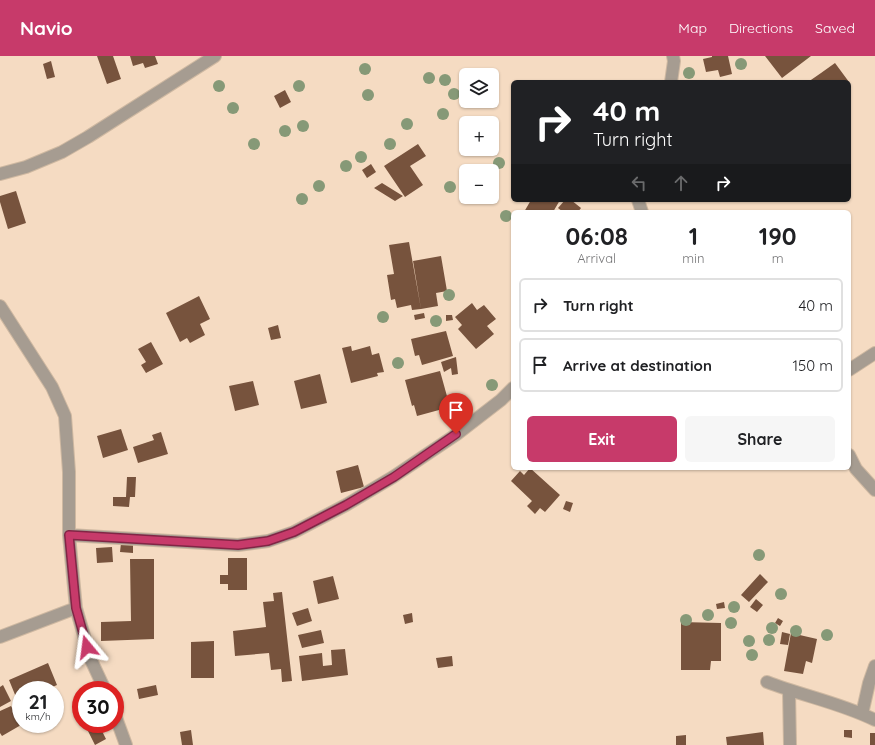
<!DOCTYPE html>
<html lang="en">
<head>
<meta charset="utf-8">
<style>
	:root { --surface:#fff; --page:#f6f6f6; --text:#202124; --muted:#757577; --line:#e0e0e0; --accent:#c73a6a }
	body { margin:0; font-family:Quicksand,sans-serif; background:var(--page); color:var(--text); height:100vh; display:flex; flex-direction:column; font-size:15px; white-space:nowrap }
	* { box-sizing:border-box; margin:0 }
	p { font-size:13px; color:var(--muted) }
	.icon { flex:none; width:22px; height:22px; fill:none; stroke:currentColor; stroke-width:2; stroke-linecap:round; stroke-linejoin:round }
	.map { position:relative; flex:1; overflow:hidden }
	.sheet { position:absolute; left:511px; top:154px; width:340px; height:260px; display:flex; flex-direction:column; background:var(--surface); border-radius:6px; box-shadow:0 1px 3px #0004 }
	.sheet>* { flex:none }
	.top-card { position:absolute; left:511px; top:24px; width:340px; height:122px; border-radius:6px; box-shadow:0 1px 3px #0004; background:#202124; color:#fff; overflow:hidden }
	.buttons { position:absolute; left:459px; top:12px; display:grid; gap:8px }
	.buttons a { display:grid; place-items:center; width:40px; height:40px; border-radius:6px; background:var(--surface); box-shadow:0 1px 3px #0004; font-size:20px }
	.speed { position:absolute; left:12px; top:625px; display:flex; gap:8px; font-size:20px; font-weight:700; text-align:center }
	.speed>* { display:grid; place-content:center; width:52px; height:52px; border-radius:50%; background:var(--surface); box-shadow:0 1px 3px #0004; line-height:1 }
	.speed small { font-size:10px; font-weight:400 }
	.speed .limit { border:6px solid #d22; background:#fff; color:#111 }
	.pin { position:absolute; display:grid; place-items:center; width:34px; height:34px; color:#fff; margin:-41px -17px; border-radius:50% 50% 50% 0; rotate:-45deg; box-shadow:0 0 4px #0007 }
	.pin .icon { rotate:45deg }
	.me { position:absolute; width:44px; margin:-22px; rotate:344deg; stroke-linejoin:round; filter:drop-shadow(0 0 3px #0008) }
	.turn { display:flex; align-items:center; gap:14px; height:84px; padding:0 16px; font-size:18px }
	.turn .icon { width:52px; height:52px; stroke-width:2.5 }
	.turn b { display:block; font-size:28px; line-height:34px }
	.lanes { display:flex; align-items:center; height:38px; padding:0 16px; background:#0003; justify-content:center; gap:20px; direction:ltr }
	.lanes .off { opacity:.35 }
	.eta { display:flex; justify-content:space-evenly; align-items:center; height:68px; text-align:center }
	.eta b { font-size:24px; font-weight:700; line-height:28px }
	.button { display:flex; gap:8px; margin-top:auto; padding:8px 16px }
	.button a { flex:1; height:46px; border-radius:6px; background:var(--accent); color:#fff; font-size:16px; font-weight:700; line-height:46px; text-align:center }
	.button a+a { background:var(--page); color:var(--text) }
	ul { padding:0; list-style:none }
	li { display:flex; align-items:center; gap:12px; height:54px; margin:0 8px 6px; padding:0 8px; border:2px solid var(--line); border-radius:6px }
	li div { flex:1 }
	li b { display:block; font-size:15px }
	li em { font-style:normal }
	header { display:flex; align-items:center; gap:24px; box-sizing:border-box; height:56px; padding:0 20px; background:var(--accent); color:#fff }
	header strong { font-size:19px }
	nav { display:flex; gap:22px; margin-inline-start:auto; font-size:14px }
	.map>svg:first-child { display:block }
	.building { fill:#77533d }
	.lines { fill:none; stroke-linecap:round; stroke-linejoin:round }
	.minor-casing { stroke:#ceb8a1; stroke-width:14 }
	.minor { stroke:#a69c91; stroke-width:12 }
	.tree { fill:#869977 }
	.route-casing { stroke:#812645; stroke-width:10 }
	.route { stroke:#c73a6a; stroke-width:7 }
</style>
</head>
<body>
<header>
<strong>Navio</strong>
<nav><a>Map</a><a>Directions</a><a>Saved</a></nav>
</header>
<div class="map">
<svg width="875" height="689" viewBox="0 0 875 689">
	<rect width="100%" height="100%" fill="#f5dbc2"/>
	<path class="building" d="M 97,0 L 113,0 L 121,23 L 107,28 Z
		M 130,0 L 155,0 L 158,8 L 145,12 L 143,7 L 133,10 Z
		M 712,0 L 728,0 L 732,18 L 720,21 L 718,14 L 706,16 L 703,3 L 712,1 Z
		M 765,0 L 811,0 L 782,22 Z
		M 51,5 L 55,21 L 47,23 L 43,8 Z
		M 835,7 L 849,26 L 808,26 L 821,17 Z
		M 285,34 L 291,46 L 280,52 L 274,40 Z
		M 418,88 L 426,100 L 410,110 L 423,129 L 405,141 L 384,110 Z
		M 371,108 L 376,116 L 367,122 L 362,114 Z
		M 382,127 L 403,140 L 395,145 L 374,132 Z
		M 16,135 L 26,167 L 8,173 L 0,146 L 0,140 Z
		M 531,144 L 560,144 L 553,156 L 524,156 Z
		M 565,144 L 571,144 L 581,152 L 578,156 L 563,156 L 558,152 Z
		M 409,186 L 421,253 L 412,254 L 411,249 L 397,252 L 395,243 L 391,244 L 387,219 L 394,218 L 389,189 Z
		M 441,200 L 447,235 L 436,237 L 438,250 L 421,253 L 413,205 Z
		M 199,240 L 210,263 L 200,268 L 205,279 L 190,287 L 187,282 L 180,286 L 166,257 Z
		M 472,247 L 477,254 L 484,249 L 496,263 L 487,270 L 494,278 L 476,293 L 458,273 L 462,269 L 455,261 Z
		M 424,257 L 425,262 L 415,264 L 414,259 Z
		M 446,259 L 452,259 L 453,264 L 446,265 Z
		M 278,269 L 281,282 L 271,284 L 268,272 Z
		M 446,275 L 453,300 L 422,309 L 419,299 L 415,300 L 411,283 Z
		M 151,286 L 163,308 L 146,317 L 141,309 L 146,306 L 138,293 Z
		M 351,290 L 352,295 L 370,290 L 372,299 L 379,297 L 384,316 L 377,317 L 378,320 L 351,327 L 342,292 Z
		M 456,301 L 458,318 L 452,319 L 451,312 L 444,316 L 441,306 Z
		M 440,315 L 450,351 L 417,360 L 414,349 L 412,350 L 405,324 Z
		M 320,318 L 327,347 L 301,353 L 294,325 Z
		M 253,325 L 259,349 L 235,355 L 229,330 Z
		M 121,373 L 128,394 L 103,402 L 97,380 Z
		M 161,376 L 168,398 L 138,407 L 133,391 L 154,384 L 152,379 Z
		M 358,409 L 364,431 L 341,437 L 336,415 Z
		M 530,412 L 560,439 L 545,456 L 540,452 L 535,458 L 527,450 L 532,445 L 511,425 L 520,415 L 524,419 Z
		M 127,421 L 136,421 L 135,441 L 130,441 L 129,451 L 113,450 L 113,441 L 126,441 Z
		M 566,445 L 573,447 L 570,456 L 563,453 Z
		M 121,487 L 133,487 L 133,497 L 120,496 Z
		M 112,491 L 113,506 L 97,507 L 96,492 Z
		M 228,502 L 247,502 L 247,534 L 228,534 L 228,528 L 220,528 L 220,519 L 228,519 Z
		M 130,503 L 154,503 L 154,583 L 101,585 L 101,566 L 131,565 Z
		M 760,518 L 768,526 L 749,546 L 741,539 Z
		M 333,520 L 339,543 L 318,548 L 313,525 Z
		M 282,536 L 292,625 L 282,626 L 281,613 L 271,614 L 269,597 L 235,600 L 233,575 L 266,571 L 263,546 L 274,545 L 273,537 Z
		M 756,543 L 763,549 L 757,556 L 750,551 Z
		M 724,546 L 725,552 L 717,553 L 716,548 Z
		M 308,552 L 312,565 L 297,570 L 292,557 Z
		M 412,557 L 413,566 L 405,568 L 403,559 Z
		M 778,562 L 783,565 L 780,570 L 775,567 Z
		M 681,566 L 721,567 L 721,605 L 711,605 L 710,614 L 681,614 Z
		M 321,574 L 324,587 L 302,592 L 298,579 Z
		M 782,576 L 790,578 L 788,589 L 780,588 Z
		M 791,577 L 817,583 L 812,607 L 806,605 L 803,618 L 784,615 Z
		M 214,585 L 214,622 L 191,622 L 191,586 Z
		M 345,593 L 348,619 L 302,625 L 299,600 L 322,597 L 323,610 L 332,609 L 331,594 Z
		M 452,600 L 453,610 L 438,612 L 436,602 Z
		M 48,607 L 57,629 L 46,634 L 21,634 L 21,644 L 18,646 L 9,624 Z
		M 3,629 L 11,645 L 0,651 L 0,631 Z
		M 156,629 L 158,639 L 139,643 L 137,633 Z
		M 11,650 L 21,669 L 2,680 L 0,677 L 0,655 Z
		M 99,669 L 106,683 L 95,689 L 88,675 Z
		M 191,674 L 193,689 L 182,689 L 180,676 Z
		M 844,674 L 852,674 L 852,682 L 844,681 Z
		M 763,676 L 764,689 L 727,689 L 726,681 Z
		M 870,677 L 875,677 L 875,689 L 870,689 Z
		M 686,679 L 686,689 L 676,689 L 676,680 Z"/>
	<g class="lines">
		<g class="minor-casing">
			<path id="minor" d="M 671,26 L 674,5 L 673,0
				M 0,118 L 26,111 L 62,96 L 88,81 L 215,0
				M 638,144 L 642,156
				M 0,250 L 52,331 L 65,360 L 69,416 L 69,479 L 76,552 L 91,604 L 105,634
				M 849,314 L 875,297
				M 849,399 L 856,413 L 875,434
				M 69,479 L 238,489 L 268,485 L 294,476 L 346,449 L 393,421 L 457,378 L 501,344 L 513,332
				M 0,581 L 76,552
				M 767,626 C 803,640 841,647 875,664
				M 789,635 L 790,689
				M 862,658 L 869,627 L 875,610
				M 115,659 L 126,689"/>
		</g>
		<use href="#minor" class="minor"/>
	</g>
	<g class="tree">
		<circle cx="741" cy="8" r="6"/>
		<circle cx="365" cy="13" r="6"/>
		<circle cx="689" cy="17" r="6"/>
		<circle cx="429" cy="22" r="6"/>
		<circle cx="445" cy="24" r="6"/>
		<circle cx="219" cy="30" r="6"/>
		<circle cx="299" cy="30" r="6"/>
		<circle cx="454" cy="38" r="6"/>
		<circle cx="368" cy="39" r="6"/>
		<circle cx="233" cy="52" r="6"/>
		<circle cx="443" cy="58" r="6"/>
		<circle cx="407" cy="68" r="6"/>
		<circle cx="303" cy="70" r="6"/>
		<circle cx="285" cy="75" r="6"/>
		<circle cx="254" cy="88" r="6"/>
		<circle cx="390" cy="88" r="6"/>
		<circle cx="361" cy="101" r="6"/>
		<circle cx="499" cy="107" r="6"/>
		<circle cx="346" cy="110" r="6"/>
		<circle cx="319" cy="130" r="6"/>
		<circle cx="450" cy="131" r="6"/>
		<circle cx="302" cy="143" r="6"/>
		<circle cx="506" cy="160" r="6"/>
		<circle cx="449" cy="239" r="6"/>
		<circle cx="383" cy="261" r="6"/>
		<circle cx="436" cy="265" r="6"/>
		<circle cx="398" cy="307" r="6"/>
		<circle cx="492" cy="329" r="6"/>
		<circle cx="759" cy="499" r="6"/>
		<circle cx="781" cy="538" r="6"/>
		<circle cx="734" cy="551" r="6"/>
		<circle cx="708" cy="559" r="6"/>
		<circle cx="686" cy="564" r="6"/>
		<circle cx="731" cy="567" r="6"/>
		<circle cx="772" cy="572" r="6"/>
		<circle cx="796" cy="575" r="6"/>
		<circle cx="827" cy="579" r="6"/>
		<circle cx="769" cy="584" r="6"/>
		<circle cx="749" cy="585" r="6"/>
		<circle cx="752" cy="599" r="6"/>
	</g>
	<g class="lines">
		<g class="route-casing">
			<path id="route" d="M 87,591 L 76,552 L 69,479 L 238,489 L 268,485 L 294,476 L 346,449 L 394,421 L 456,378"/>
		</g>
		<use href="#route" class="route"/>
	</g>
</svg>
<div class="buttons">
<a><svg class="icon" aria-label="layers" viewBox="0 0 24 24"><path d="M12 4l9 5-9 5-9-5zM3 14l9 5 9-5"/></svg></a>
<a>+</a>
<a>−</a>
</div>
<div class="speed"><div>21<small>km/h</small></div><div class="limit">30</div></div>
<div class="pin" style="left:456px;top:378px;background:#d93025"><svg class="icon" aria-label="arrive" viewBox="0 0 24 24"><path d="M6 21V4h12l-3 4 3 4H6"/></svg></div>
<svg class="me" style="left:87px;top:591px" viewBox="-20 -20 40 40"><path d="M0-17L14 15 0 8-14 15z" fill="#c73a6a" stroke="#fff" stroke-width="4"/></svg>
<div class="top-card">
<div class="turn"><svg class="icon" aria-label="right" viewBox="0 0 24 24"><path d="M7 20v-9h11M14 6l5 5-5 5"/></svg><div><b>40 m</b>Turn right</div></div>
<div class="lanes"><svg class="icon off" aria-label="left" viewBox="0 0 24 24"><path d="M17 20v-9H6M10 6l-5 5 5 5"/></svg><svg class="icon off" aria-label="ahead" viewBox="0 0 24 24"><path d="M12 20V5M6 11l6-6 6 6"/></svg><svg class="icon" aria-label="right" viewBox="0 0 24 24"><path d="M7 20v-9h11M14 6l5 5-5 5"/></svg></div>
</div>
<section class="sheet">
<div class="eta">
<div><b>06:08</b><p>Arrival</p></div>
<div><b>1</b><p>min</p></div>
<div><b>190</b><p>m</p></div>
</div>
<ul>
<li><svg class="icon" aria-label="right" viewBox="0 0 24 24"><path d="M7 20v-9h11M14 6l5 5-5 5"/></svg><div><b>Turn right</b></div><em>40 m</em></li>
<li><svg class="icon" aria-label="arrive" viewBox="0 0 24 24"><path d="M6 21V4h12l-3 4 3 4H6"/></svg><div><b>Arrive at destination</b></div><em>150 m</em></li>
</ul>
<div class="button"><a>Exit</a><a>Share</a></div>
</section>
</div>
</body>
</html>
